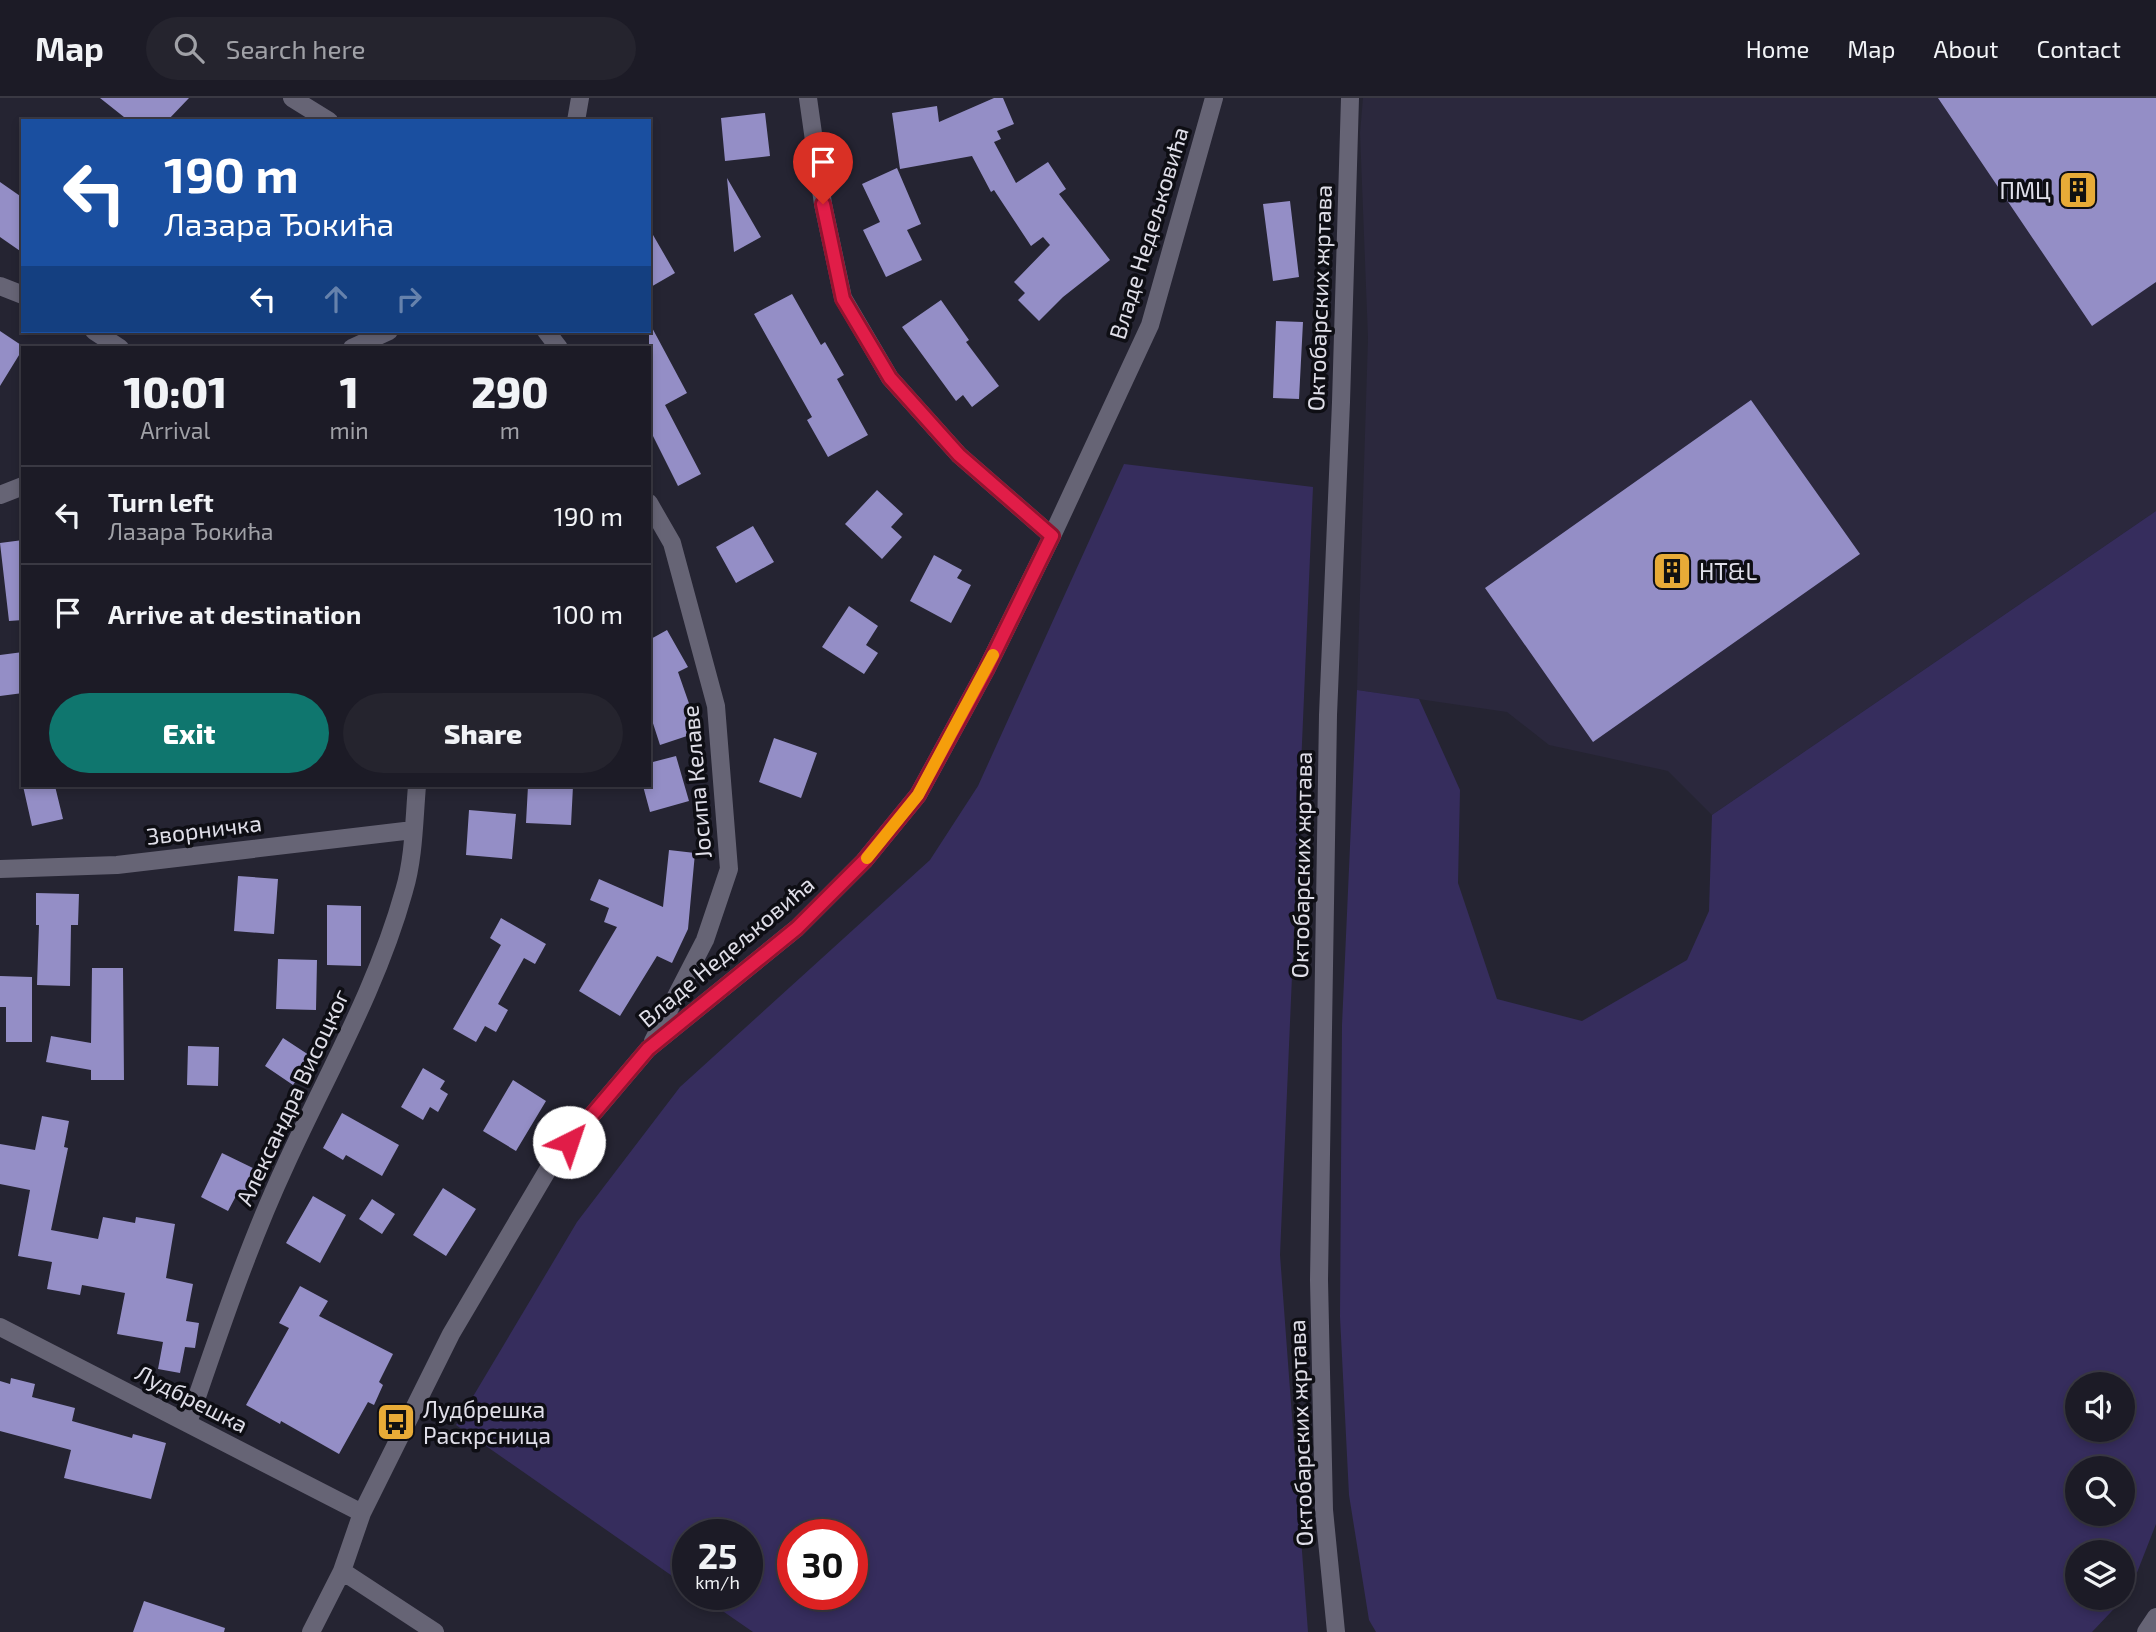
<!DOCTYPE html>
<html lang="en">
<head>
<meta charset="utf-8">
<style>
	:root { --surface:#1c1b26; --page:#25242e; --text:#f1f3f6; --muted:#a0a1a7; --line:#3a3943; --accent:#0f766e }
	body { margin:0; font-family:"Exo 2",sans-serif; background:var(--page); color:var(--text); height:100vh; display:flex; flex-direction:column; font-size:26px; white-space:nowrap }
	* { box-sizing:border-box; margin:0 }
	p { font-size:23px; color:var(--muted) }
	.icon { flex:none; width:38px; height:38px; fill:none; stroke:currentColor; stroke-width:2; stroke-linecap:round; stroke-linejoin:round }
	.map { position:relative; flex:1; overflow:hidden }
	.details { position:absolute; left:21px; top:248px; width:630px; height:441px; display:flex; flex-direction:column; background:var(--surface); border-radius:0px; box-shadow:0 4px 10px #0003,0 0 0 2px var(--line) }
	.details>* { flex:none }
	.guide { position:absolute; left:21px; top:21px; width:630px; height:214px; border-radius:0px; box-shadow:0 4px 10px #0003,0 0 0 2px var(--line); background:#1a4fa0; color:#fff; overflow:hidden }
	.buttons { position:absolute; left:2065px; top:1274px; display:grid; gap:14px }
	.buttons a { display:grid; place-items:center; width:70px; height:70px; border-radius:50%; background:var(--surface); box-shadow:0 4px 10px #0003,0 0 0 2px var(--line); font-size:35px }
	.speed { position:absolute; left:672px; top:1421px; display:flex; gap:14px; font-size:35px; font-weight:700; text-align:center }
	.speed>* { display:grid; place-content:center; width:91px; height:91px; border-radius:50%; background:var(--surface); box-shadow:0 4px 10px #0003,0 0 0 2px var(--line); line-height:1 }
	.speed small { font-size:18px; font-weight:400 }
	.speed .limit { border:10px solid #d22; background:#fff; color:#111 }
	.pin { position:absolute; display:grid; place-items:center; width:60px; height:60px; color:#fff; margin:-72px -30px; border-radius:50% 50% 50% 0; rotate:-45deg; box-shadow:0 0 7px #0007 }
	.pin .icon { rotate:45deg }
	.me { position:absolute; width:77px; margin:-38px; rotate:41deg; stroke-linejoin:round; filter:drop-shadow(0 0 5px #0008) }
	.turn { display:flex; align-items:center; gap:24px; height:147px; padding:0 28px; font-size:32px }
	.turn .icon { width:91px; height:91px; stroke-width:2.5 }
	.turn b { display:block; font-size:49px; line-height:60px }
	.lanes { display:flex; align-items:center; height:66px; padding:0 28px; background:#0003; justify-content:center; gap:35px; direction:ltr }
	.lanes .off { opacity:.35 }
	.eta { display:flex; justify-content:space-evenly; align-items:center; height:119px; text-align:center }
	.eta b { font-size:42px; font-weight:800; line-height:49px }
	.button { display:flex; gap:14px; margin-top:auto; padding:14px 28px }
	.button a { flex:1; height:80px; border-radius:42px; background:var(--accent); color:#fff; font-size:28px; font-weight:800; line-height:80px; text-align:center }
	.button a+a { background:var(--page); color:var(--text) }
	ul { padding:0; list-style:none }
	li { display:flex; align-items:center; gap:21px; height:98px; padding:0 28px; border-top:2px solid var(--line) }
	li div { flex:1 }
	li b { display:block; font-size:26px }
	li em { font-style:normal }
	header { display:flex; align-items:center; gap:42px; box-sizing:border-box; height:98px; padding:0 35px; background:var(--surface); border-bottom:2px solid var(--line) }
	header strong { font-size:33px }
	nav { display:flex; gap:38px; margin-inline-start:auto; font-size:24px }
	.search { width:490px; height:63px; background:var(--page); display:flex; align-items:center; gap:18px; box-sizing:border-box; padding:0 24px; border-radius:38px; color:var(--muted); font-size:26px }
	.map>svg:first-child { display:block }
	.built { fill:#2b283d }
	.green { fill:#362d5d; fill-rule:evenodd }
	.building { fill:#948ec6 }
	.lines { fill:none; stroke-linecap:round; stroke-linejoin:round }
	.minor { stroke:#666475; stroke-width:18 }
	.tertiary { stroke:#666475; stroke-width:18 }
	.route-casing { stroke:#92132f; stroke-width:18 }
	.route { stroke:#e11d48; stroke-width:12 }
	.slow { stroke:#f59e0b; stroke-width:12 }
	.labels { text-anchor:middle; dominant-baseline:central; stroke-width:7; stroke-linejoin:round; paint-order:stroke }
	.poi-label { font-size:23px; fill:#e0dfe9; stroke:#0e0e14; text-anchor:start }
	.street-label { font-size:23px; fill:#e0dfe9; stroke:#0e0e14 }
</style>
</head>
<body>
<header>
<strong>Map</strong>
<div class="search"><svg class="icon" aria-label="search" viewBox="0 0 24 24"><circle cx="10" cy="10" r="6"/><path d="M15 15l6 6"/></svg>Search here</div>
<nav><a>Home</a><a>Map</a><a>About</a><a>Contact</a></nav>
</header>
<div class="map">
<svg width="2156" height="1534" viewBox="0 0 2156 1534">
	<rect width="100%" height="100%" fill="#252432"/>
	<path class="built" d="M 1363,0 L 2156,0 L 2156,413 L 1712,717 L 1668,673 L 1549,647 L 1507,614 L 1357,592 L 1368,240 L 1360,35 Z"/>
	<path class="green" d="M 1124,366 L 1313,389 L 1280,1157 L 1308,1534 L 753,1534 L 698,1496 L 747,1496 L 747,1437 L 688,1437 L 688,1489 L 456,1327 L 577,1124 L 680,989 L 930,762 L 978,688 ZM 793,1437 L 852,1437 L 852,1496 L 793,1496 Z
		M 2156,413 L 2156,1426 L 2129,1495 L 2092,1534 L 1376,1534 L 1369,1522 L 1349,1397 L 1340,1219 L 1342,927 L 1357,592 L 1419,601 L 1460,692 L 1458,785 L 1497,901 L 1582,923 L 1687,862 L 1709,813 L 1712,717 ZM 2077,1286 L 2123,1286 L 2123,1332 L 2077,1332 ZM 2077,1370 L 2123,1370 L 2123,1416 L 2077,1416 ZM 2077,1454 L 2123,1454 L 2123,1500 L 2077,1500 Z"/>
	<path class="building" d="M 100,0 L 189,0 L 167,23 L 129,23 Z
		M 994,0 L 1003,0 L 1014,26 L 997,33 L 1001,41 L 994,44 L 1016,85 L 1048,64 L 1066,91 L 1059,96 L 1110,162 L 1063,199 L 1039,223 L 1018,202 L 1025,195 L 1014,184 L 1050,147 L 1043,139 L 1031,148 L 994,92 L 991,94 L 972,58 L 900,71 L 892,15 L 937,8 L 939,24 Z
		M 1938,0 L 2156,0 L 2156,184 L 2092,228 Z
		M 765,15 L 770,58 L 725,63 L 721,20 Z
		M 897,70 L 921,126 L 907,132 L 922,162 L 886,179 L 863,132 L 880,124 L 862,86 Z
		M 727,80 L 761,139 L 734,154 Z
		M 0,84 L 23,100 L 23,155 L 0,139 Z
		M 1290,103 L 1299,179 L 1273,183 L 1263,106 Z
		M 649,130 L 675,175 L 649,190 Z
		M 792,196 L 821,247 L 825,244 L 844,277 L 837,281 L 868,337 L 828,359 L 807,322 L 812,319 L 754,216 Z
		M 941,202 L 969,242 L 966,244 L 999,288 L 972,309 L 963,297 L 956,303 L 902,229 Z
		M 1276,223 L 1303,224 L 1299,301 L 1273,300 Z
		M 649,224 L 687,295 L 665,307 L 701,376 L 678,388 L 649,330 Z
		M 0,233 L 24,249 L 0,288 Z
		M 1751,302 L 1860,456 L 1593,644 L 1485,490 Z
		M 877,392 L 903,416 L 891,429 L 902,439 L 882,461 L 845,426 Z
		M 753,428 L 774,464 L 736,485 L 716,449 Z
		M 23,442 L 23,522 L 9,523 L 0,445 Z
		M 934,457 L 962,472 L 957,480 L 971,487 L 951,525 L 910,503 Z
		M 849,508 L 878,528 L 866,547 L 878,555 L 864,576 L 822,549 Z
		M 667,532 L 688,569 L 678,574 L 699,634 L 660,647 L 649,613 L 649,542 Z
		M 23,554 L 23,595 L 0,598 L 0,557 Z
		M 774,640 L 817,655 L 801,700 L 759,684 Z
		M 676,658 L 689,703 L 650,714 L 643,688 L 649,688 L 649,665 Z
		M 23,688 L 55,688 L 63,721 L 32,728 Z
		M 528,688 L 573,688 L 571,727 L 526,725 Z
		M 469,712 L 516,716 L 512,761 L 466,757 Z
		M 669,752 L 695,755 L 688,831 L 672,865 L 657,858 L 620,918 L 579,893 L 617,829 L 604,824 L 609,810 L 590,802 L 599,781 L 663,809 Z
		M 238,778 L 278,781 L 274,836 L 234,833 Z
		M 36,795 L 79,796 L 78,827 L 71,827 L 70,888 L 37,887 L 39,827 L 36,827 Z
		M 327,807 L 361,808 L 361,868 L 327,867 Z
		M 501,820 L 546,846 L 535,866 L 524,860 L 498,906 L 508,912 L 496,934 L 485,928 L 476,944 L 453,931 L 501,847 L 490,840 Z
		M 278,861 L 317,862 L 316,912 L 276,911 Z
		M 92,870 L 123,870 L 124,982 L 91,982 L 91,972 L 46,964 L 51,938 L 91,945 Z
		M 0,878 L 32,879 L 32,944 L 6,944 L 6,909 L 0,909 Z
		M 283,940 L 312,959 L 293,987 L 265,968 Z
		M 188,948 L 219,949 L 218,988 L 187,987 Z
		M 423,970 L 445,983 L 440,991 L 448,996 L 438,1014 L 430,1009 L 423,1022 L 401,1009 Z
		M 513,982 L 546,1003 L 516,1053 L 483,1033 Z
		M 342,1015 L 399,1047 L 382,1078 L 346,1057 L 343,1062 L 323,1050 Z
		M 42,1018 L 69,1023 L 64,1049 L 68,1050 L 51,1132 L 98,1141 L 103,1119 L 135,1125 L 136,1119 L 175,1126 L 166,1180 L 193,1186 L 186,1223 L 199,1225 L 195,1250 L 185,1249 L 180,1275 L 158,1271 L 163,1244 L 117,1236 L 125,1195 L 82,1187 L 80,1197 L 47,1191 L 52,1164 L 18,1158 L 30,1092 L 0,1086 L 0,1046 L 35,1052 Z
		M 222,1055 L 259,1073 L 245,1102 L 236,1098 L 228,1113 L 201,1099 Z
		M 443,1090 L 476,1111 L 446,1158 L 413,1137 Z
		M 313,1098 L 346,1117 L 320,1165 L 286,1145 Z
		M 372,1101 L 395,1116 L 382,1136 L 359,1121 Z
		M 300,1188 L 328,1203 L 319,1218 L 393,1256 L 379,1284 L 383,1287 L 374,1307 L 368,1304 L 339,1356 L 281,1323 L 280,1326 L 246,1307 L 289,1230 L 279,1225 Z
		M 11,1280 L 35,1286 L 32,1299 L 75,1310 L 72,1323 L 132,1340 L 133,1336 L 166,1345 L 151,1401 L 64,1380 L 71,1352 L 0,1333 L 0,1283 L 10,1286 Z
		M 144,1503 L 225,1530 L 224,1534 L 133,1534 Z"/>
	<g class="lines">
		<path class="minor" d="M 292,0 L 329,23
			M 808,0 L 823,106 L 843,200 L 890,280 L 959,357 L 1052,438
			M 576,23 L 580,0
			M 0,188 L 23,197
			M 94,233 L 120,250
			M 546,233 L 559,250
			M 352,250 L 389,233
			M 0,397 L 23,388
			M 649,405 L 672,445 L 716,608 L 729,771 L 705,842 L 653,943
			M 0,771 L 117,767 L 413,732
			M 0,1229 L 362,1415
			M 188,1325 C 218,1238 247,1150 286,1066 C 327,976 377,890 404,793 C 414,760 414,722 417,688
			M 342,1473 L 435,1534
			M 311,1534 L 342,1473 L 362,1415 L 451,1236 L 553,1063 L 648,951 L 797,830 L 864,763 L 918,697 L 986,572 L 1052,438 L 1150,227 L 1214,0"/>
		<path class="tertiary" d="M 1336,1534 L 1324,1412 L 1319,1182 L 1328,617 L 1341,304 L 1350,0
			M 2146,1534 L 2156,1519"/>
	</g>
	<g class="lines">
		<g class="route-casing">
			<path id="route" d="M 569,1044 L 648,951 L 797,830 L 864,763 L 918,697 L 986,572 L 1052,438 L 959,357 L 890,280 L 843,201 L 823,106"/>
		</g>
		<use href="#route" class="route"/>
		<path class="slow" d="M 867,760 L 918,697 L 993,557"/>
	</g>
	<defs>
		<g id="building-square" transform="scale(2.0125)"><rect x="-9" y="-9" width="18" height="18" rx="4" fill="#e8ab37" stroke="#0e0e14"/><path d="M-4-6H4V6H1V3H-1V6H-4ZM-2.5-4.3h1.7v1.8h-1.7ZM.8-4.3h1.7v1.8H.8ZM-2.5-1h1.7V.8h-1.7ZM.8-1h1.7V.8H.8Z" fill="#111"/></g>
		<g id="bus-square" transform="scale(2.0125)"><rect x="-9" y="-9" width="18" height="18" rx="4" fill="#e8ab37" stroke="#0e0e14"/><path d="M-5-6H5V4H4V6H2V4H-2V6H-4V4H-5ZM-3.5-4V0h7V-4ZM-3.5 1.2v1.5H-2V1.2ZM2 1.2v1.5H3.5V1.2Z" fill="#111"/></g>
	</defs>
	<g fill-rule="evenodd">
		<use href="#building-square" x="2078" y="92"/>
		<use href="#building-square" x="1672" y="473"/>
		<use href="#bus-square" x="396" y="1324"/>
	</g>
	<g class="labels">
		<g class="poi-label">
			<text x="2051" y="92" text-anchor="end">ПМЦ</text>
			<text x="1699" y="473">HT&amp;L</text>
			<text x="423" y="1311">Лудбрешка<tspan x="423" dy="26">Раскрсница</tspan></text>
		</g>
		<g class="street-label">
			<text transform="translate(1148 135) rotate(-73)">Владе Недељковића</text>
			<text transform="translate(1319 200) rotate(-88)">Октобарских жртава</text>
			<text transform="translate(696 684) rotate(-95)">Јосипа Келаве</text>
			<text transform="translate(204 731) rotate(-7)">Зворничка</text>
			<text transform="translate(1301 767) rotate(-89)">Октобарских жртава</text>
			<text transform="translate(726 853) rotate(-40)">Владе Недељковића</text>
			<text transform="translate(292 999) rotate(-65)">Александра Висоцког</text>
			<text transform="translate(192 1300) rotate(27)">Лудбрешка</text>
			<text transform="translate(1300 1335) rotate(-92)">Октобарских жртава</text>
		</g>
	</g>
</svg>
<div class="buttons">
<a><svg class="icon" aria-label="sound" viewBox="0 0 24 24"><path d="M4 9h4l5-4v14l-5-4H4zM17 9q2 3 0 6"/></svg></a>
<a><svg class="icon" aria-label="search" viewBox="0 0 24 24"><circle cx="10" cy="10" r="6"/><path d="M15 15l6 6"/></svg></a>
<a><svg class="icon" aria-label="layers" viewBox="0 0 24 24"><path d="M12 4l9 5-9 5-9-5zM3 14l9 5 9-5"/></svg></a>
</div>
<div class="speed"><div>25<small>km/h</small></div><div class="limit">30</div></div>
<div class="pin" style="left:823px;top:106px;background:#d93025"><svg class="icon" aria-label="arrive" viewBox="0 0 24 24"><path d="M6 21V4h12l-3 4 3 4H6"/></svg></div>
<svg class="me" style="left:569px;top:1044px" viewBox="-20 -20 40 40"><circle r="19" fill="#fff"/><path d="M0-13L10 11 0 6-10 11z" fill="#e11d48"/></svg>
<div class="guide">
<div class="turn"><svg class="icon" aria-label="left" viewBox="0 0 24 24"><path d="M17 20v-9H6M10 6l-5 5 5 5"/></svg><div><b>190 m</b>Лазара Ђокића</div></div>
<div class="lanes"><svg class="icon" aria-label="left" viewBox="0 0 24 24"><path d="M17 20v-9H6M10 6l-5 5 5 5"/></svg><svg class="icon off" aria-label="ahead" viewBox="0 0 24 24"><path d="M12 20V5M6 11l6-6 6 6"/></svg><svg class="icon off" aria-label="right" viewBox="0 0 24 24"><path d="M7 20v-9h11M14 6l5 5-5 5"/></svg></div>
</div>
<section class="details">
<div class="eta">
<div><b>10:01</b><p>Arrival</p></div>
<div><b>1</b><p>min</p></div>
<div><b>290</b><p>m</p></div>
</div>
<ul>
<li><svg class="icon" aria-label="left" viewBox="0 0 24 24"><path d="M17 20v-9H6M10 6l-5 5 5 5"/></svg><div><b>Turn left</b><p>Лазара Ђокића</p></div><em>190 m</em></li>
<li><svg class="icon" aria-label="arrive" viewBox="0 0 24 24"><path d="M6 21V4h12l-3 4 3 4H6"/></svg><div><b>Arrive at destination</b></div><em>100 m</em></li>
</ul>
<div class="button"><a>Exit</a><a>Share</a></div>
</section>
</div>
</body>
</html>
